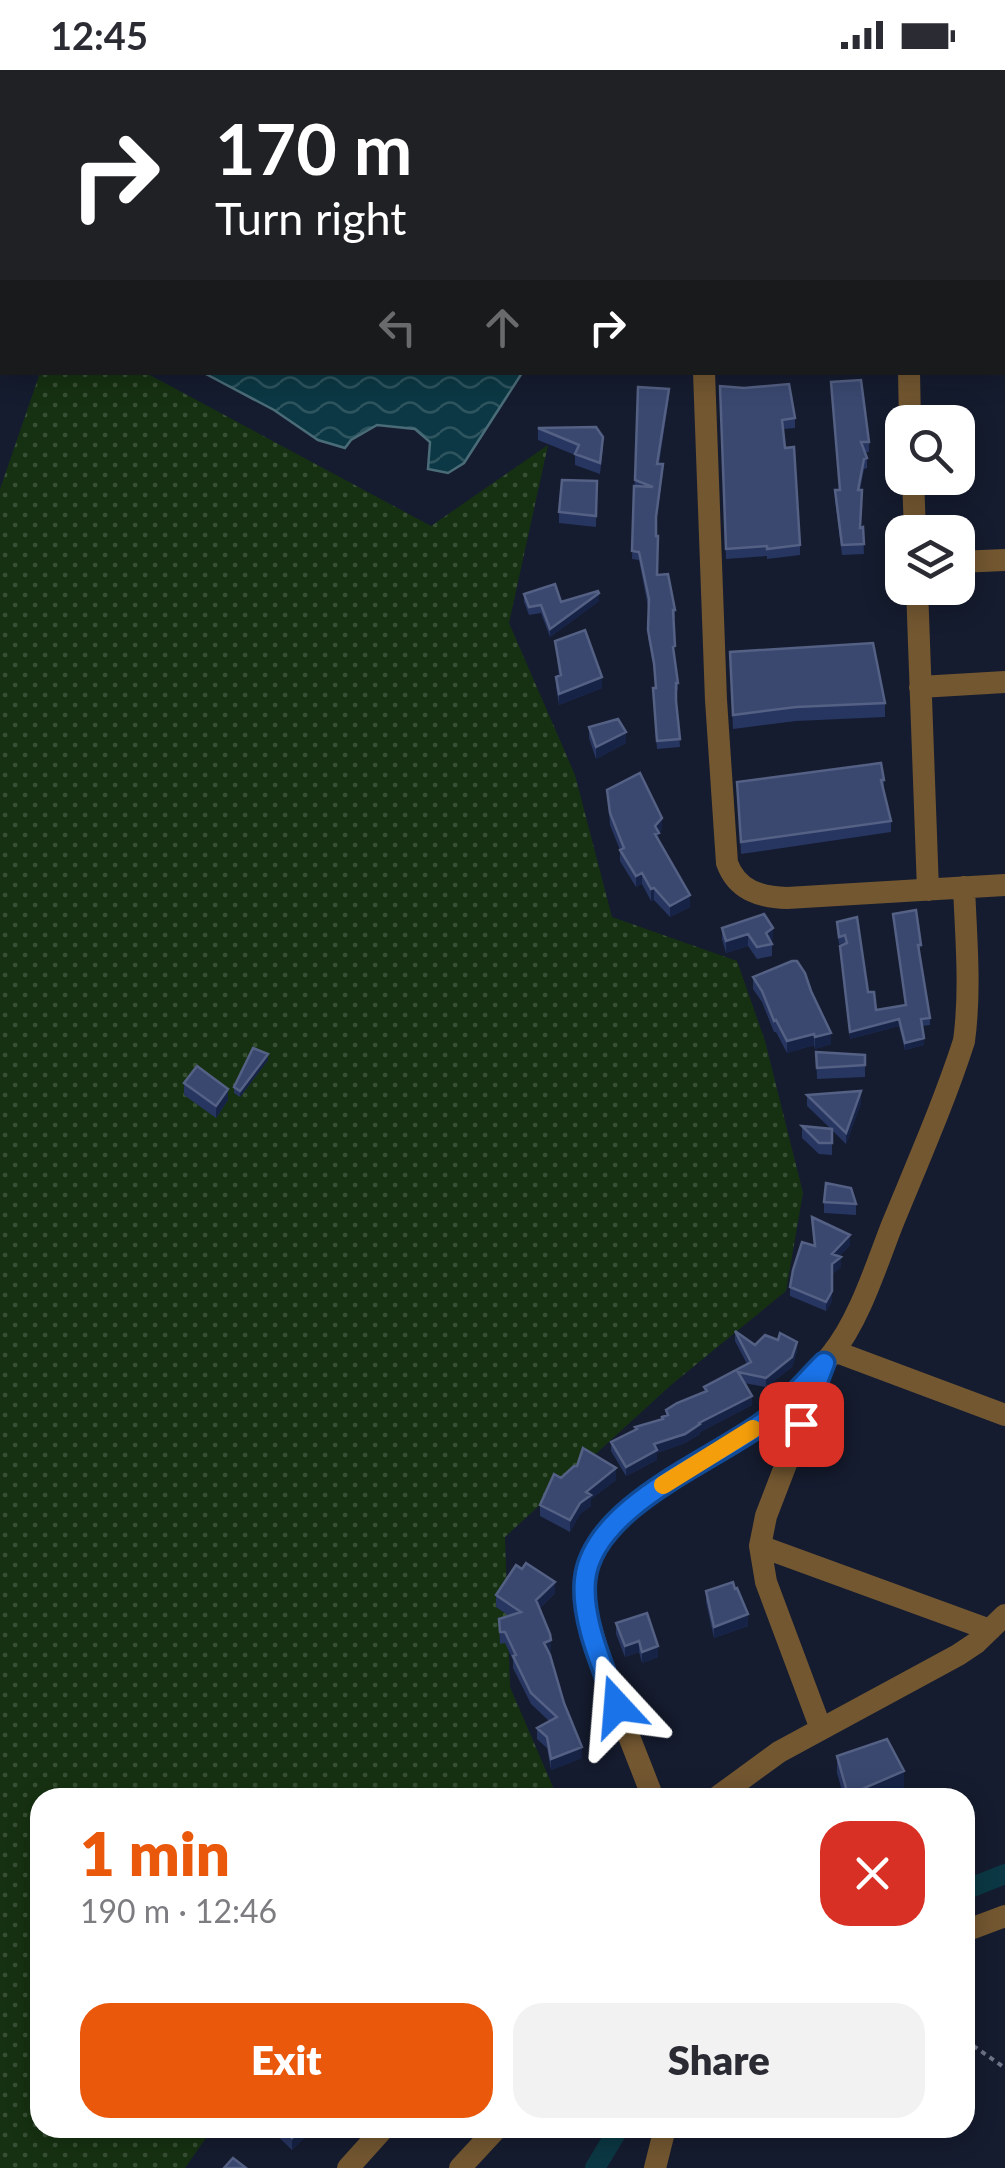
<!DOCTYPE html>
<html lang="en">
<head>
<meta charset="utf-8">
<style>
	:root { --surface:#fff; --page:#f2f2f3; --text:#2b2b33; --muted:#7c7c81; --accent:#ea580c }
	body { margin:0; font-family:Lato,sans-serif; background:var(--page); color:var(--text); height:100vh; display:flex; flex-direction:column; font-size:38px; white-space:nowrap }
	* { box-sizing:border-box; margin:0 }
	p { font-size:32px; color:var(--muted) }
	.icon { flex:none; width:55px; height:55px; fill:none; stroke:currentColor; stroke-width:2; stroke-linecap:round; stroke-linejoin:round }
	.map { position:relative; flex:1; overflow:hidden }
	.details { position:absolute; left:30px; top:1718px; width:945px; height:350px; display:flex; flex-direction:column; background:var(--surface); border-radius:30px; box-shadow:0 5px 25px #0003 }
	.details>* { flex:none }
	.guide { position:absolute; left:0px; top:0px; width:1005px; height:305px; box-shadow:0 5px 25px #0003; background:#202124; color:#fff; overflow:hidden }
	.buttons { position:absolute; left:885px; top:335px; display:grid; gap:20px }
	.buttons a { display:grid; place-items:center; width:90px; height:90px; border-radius:20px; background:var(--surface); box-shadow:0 5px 25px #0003; font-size:50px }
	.pin { position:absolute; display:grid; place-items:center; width:85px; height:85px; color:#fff; margin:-42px; border-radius:20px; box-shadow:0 5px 15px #0006 }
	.me { position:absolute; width:110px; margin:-55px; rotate:341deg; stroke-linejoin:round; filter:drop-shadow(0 0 8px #0008) }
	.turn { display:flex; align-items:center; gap:35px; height:210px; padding:0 50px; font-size:45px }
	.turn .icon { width:130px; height:130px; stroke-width:2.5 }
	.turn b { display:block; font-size:70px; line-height:85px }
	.lanes { display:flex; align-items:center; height:95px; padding:0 50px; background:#0003; justify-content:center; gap:50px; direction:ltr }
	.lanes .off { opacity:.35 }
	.round { display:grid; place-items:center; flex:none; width:105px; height:105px; border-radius:30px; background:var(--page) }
	.headline { display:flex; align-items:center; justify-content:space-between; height:170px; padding:0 50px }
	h1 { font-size:60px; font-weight:800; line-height:75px; color:var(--accent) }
	.primary-button { display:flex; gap:20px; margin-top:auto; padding:20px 50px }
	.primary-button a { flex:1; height:115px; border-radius:30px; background:var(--accent); color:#fff; font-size:40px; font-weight:800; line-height:115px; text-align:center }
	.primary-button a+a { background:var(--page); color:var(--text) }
	.status { display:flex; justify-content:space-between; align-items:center; height:70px; padding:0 50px; background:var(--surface); direction:ltr }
	.status svg { height:28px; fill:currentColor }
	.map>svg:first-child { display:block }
	.grass { fill:url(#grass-dots) }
	.water { fill:url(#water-waves); stroke:#4a6c78; stroke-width:2.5 }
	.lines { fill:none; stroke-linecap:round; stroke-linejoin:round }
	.canal { stroke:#0b3844; stroke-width:20 }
	.path { stroke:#6e7485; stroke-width:4; stroke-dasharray:5 5; stroke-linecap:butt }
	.minor { stroke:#735731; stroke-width:22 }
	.wall { fill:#273561 }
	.shaded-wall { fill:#172346 }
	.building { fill:#3a4870; stroke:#546084; stroke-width:2.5 }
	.route-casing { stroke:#114b97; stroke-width:25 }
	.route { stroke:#1a73e8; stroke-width:18 }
	.slow { stroke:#f59e0b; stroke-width:18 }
</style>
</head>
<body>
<div class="status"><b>12:45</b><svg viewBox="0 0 49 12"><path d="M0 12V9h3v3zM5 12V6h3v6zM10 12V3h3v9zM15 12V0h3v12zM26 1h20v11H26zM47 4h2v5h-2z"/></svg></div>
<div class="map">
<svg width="1005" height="2098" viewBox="0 0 1005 2098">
	<defs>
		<pattern id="grass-dots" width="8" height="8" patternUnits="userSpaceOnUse" patternTransform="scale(2.5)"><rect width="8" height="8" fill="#163111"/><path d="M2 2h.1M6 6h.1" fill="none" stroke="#374f34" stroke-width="1.8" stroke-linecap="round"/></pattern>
		<pattern id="water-waves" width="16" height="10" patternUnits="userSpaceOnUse" patternTransform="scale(2.5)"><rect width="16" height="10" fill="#0b3844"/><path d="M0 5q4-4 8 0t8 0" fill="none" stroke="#2e555f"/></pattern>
	</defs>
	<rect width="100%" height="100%" fill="#151c2f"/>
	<path class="grass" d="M 40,303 L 146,303 L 431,456 L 548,375 L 509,553 L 575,705 L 612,847 L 737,891 L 765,971 L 803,1123 L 786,1221 L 671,1315 L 505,1467 L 510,1617 L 556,1724 L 552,1727 L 40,1728 L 40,2058 L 213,2058 L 185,2098 L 0,2098 L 0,419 Z"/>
	<path class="water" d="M 0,0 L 295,0 L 300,2 L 2,2 L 2,188 L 0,187 Z
		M 204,303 L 522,303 L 464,393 L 448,403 L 428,399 L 430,372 L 415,359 L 377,355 L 351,370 L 345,378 L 318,370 L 274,340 Z"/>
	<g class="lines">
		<path class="canal" d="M 924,0 L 928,2
			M 1002,43 L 1005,44
			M 965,1820 L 1005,1804
			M 595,2098 L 619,2058"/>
		<path class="path" d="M 965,1970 L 1005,1998"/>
		<path class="minor" d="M 463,0 L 465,2
			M 832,0 L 837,2
			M 537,2 L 538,0
			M 1002,93 L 1005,94
			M 1002,246 L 1005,246
			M 704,302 L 716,630 L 727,793 C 737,820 759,827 787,828 L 1005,815
			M 909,302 L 910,352
			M 913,408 L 915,462
			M 958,492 L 1005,490
			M 917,518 L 928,820
			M 920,617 L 1005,612
			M 834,1281 L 1005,1345
			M 821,1303 L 766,1446 L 760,1476 L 766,1512 L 821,1659
			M 760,1476 L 990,1560
			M 653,1728 C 634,1678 613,1629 597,1578 C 592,1561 586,1545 585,1526 C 579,1441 703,1395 761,1354 C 785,1338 812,1308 831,1285 C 859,1251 876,1196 892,1155 C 917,1094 944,1033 964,971 C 971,919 966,868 964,817
			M 716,1728 L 779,1682 L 958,1585 L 976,1573 L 1005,1545
			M 965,1861 L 1005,1846
			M 348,2098 L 384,2058
			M 460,2098 L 497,2058
			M 655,2098 L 665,2058"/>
	</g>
	<path class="wall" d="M 831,312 L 869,372 L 869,382 L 865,382 L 867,388 L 867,398 L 864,399 L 860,420 L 860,458 L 863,457 L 864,484 L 842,485 L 835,430 L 835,420 L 840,420 Z
		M 720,316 L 795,348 L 795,358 L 783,359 L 800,475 L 800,485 L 767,489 L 767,486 L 726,489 Z
		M 638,317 L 669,327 L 659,394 L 663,402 L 656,453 L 658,505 L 675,540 L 675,548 L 673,548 L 674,584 L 678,613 L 678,620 L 676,620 L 680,677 L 657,679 L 653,626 L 655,618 L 654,601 L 648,568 L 648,537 L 639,490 L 632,489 Z
		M 538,358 L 603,378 L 600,404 L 575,395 L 575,385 L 538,370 Z
		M 597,411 L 596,457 L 559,453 L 559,442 Z
		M 524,524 L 561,532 L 599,531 L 550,567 L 541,543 L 529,545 L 524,532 Z
		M 555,571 L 602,618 L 559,635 L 556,617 L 556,607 L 559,606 Z
		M 730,596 L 885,633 L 885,647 L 796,651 L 733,659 Z
		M 589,657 L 626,673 L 596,689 L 589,668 Z
		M 884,710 L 884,721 L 891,751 L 891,762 L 741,784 L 737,712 Z
		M 607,720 L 662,759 L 659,763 L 659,772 L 690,837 L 670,847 L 654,830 L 651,831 L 642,814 L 636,817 L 620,791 L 620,780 L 610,755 Z
		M 893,844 L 921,875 L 919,882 L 930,948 L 930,955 L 922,956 L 924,975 L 905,980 L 899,956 L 850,969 L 840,883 L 840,876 L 846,873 L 839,874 L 837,859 L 837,852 L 857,847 L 868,922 L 876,940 L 905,935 Z
		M 722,858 L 773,869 L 770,871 L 772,874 L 772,886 L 757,889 L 748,876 L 726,883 L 722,869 Z
		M 753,907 L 831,974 L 815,979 L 814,975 L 787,983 L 776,962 L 774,962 L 762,932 L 753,919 Z
		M 816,982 L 865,985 L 865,1007 L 817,1009 Z
		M 268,990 L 240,1027 L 234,1023 L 234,1017 Z
		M 184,1013 L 228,1030 L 216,1048 L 184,1025 Z
		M 807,1025 L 861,1033 L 846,1074 L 832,1060 L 832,1085 L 819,1084 L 802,1068 L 802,1056 L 831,1059 L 807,1036 Z
		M 824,1132 L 856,1134 L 856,1145 L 824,1143 Z
		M 812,1147 L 850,1175 L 839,1186 L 841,1197 L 832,1204 L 832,1231 L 826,1241 L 790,1226 L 790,1217 L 814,1176 Z
		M 735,1261 L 755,1275 L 797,1281 L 792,1297 L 766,1317 L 744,1313 L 752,1335 L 700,1362 L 700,1364 L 685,1373 L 657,1383 L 657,1390 L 626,1406 L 611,1381 L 611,1372 L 635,1360 L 635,1357 L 662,1350 L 662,1347 L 666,1346 L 666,1340 L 704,1322 L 704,1317 L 747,1294 L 735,1271 Z
		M 561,1408 L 616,1410 L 591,1429 L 591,1436 L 580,1444 L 570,1462 L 540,1446 L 540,1435 Z
		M 735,1519 L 748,1556 L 714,1568 L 706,1532 L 706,1521 Z
		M 555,1523 L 540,1538 L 551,1582 L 549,1582 L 582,1688 L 551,1700 L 547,1678 L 537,1669 L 537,1658 L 549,1651 L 531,1634 L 513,1598 L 513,1590 L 505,1573 L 500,1574 L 499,1549 L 509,1546 L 496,1537 L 496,1525 Z
		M 616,1553 L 658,1587 L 642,1593 L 639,1582 L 625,1587 L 616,1564 Z
		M 837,1686 L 904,1718 L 881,1728 L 844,1728 L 837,1703 Z
		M 269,2058 L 314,2058 L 292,2080 Z"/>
	<path class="shaded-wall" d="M 599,523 L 599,531 L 550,567 L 550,559 Z
		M 602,607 L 602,618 L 559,635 L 559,624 Z
		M 626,662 L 626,673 L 596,689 L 596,677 Z
		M 662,748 L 662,759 L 659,763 L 659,774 L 655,776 L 655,756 Z
		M 642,803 L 642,814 L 636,817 L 636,806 Z
		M 654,818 L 654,830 L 651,831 L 651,819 Z
		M 690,825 L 690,837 L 670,847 L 670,836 Z
		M 773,858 L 773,869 L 766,875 L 766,863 Z
		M 748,864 L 748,876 L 726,883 L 726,871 Z
		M 899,949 L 899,956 L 850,969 L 850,962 Z
		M 831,963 L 831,974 L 815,979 L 815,967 Z
		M 814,964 L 814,975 L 787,983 L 787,971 Z
		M 924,968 L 924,975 L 905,980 L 905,973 Z
		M 268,984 L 268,990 L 240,1027 L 240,1021 Z
		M 228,1019 L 228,1030 L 216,1048 L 216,1036 Z
		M 861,1021 L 861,1033 L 846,1074 L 846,1063 Z
		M 850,1165 L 850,1175 L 832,1193 L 832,1184 Z
		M 841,1187 L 841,1197 L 832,1204 L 832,1194 Z
		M 832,1221 L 832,1231 L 826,1241 L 826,1232 Z
		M 797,1272 L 797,1281 L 792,1297 L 766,1317 L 766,1308 Z
		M 752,1326 L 752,1335 L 700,1362 L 700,1364 L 685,1373 L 657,1383 L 657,1390 L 626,1406 L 626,1397 L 654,1374 Z
		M 616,1398 L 616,1410 L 591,1429 L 591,1436 L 580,1444 L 570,1462 L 570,1450 L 586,1422 Z
		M 555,1512 L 555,1523 L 536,1542 L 536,1530 Z
		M 748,1544 L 748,1556 L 714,1568 L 714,1557 Z
		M 551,1570 L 551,1582 L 544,1584 L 544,1573 Z
		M 639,1571 L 639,1582 L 625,1587 L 625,1576 Z
		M 658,1576 L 658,1587 L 642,1593 L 642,1582 Z
		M 582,1677 L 582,1688 L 551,1700 L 551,1689 Z
		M 904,1701 L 904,1718 L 881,1728 L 848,1728 L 848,1725 Z
		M 302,2058 L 314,2058 L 292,2080 L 292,2068 Z"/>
	<path class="building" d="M 616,0 L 637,0 L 640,2 L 613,2 Z
		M 861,310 L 869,372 L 861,372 L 867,388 L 864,389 L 858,420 L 862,420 L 860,458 L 863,457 L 864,474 L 842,475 L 835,420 L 840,420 L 831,312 Z
		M 789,314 L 795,348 L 782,350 L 785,378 L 794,377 L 800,475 L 767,479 L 767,476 L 726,479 L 720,316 L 744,318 Z
		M 638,317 L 669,319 L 657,394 L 663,394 L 656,447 L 656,466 L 658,466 L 657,505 L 668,504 L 675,540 L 673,540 L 675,576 L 673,577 L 678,613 L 676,613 L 676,631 L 680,669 L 657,671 L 653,618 L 656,618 L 654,593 L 648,560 L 649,529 L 639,482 L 632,481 L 634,416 L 653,417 L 635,410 Z
		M 596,357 L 603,367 L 600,393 L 575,384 L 579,375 L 538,358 Z
		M 562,410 L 597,411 L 596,446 L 559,442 Z
		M 555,514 L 561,532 L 598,521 L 599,523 L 550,559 L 541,535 L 529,537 L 524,524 Z
		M 585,560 L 602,607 L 559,624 L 556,607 L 561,605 L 555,571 Z
		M 873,573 L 885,633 L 796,637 L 733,645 L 730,582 Z
		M 618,649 L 626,662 L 596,677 L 589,657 Z
		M 881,693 L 884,710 L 881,710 L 891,751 L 741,772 L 737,712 Z
		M 640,703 L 662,748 L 655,756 L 659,763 L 655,764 L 690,825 L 670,836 L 654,818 L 651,819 L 642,803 L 636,806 L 620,780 L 624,778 L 610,743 L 607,720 Z
		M 916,840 L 921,875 L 918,875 L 930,948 L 921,949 L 924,968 L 905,973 L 899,949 L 850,962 L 840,876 L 847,873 L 845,865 L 839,867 L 837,852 L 857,847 L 868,922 L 874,922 L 876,940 L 906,935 L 893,844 Z
		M 764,844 L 773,858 L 766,863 L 772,874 L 757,877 L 748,864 L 726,871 L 722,858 Z
		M 792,891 L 797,891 L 805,903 L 811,921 L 831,963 L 815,967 L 814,964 L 787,971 L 776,950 L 774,951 L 762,921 L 753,907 Z
		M 253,978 L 268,984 L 240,1021 L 234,1017 Z
		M 816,982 L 865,985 L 865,995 L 817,998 Z
		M 197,996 L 228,1019 L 216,1036 L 184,1013 Z
		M 861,1021 L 846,1063 L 807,1025 Z
		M 802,1056 L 832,1059 L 832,1073 L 819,1073 Z
		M 826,1113 L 851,1118 L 856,1134 L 824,1132 Z
		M 812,1147 L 850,1165 L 832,1184 L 841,1187 L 832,1194 L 832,1221 L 826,1232 L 790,1217 L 793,1200 L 802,1172 L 815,1176 Z
		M 735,1261 L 755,1275 L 765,1265 L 778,1270 L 780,1263 L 797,1272 L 792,1287 L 766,1308 L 738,1302 L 752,1326 L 699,1353 L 700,1354 L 685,1364 L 654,1374 L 657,1380 L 626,1397 L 611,1372 L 637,1359 L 635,1357 L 663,1349 L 662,1347 L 668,1345 L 666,1340 L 677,1333 L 707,1321 L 704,1317 L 751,1292 Z
		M 583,1378 L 616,1398 L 586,1422 L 591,1425 L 580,1433 L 570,1450 L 540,1435 L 554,1404 L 561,1408 L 574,1396 L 577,1396 Z
		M 526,1493 L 555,1512 L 536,1530 L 550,1564 L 551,1570 L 544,1573 L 550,1585 L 564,1633 L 582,1677 L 551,1689 L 547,1667 L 537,1658 L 557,1647 L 531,1623 L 513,1586 L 516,1585 L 505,1562 L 500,1562 L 499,1549 L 521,1542 L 496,1525 L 516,1495 L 522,1499 Z
		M 733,1512 L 735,1519 L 737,1518 L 748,1544 L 714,1557 L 706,1521 Z
		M 647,1543 L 658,1576 L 642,1582 L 639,1571 L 625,1576 L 616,1553 Z
		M 887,1669 L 904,1701 L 848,1725 L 837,1686 Z
		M 281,2058 L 302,2058 L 292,2068 Z
		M 233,2088 L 246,2098 L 224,2098 Z"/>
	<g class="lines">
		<g class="route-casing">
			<path id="route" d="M 617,1636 C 604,1599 581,1551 585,1510 C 592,1437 712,1391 764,1352 C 787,1335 804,1313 824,1293 L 801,1354"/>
		</g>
		<use href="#route" class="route"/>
		<path class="slow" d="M 663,1415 L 753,1359"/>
	</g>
</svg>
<div class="buttons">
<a><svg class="icon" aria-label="search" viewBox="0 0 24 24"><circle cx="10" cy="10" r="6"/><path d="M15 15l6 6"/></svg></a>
<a><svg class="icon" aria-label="layers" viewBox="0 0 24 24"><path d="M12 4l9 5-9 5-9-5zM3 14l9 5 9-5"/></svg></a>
</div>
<div class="pin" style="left:801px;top:1354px;background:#d93025"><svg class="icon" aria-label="arrive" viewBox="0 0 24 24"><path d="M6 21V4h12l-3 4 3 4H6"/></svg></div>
<svg class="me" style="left:617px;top:1636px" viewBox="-20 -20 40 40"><path d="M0-17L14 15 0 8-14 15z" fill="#1a73e8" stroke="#fff" stroke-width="4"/></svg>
<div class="guide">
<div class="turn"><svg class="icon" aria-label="right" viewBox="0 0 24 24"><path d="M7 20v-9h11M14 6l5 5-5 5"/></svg><div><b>170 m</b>Turn right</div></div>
<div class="lanes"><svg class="icon off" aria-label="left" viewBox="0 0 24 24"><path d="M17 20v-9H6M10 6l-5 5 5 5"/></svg><svg class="icon off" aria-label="ahead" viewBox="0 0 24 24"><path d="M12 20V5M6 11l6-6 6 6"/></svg><svg class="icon" aria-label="right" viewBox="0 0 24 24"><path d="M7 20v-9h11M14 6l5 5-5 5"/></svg></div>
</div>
<section class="details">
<div class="headline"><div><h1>1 min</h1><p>190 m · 12:46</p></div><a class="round" style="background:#d93025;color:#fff"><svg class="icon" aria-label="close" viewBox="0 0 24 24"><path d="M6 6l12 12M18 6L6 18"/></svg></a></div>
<div class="primary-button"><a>Exit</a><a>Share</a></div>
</section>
</div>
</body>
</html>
